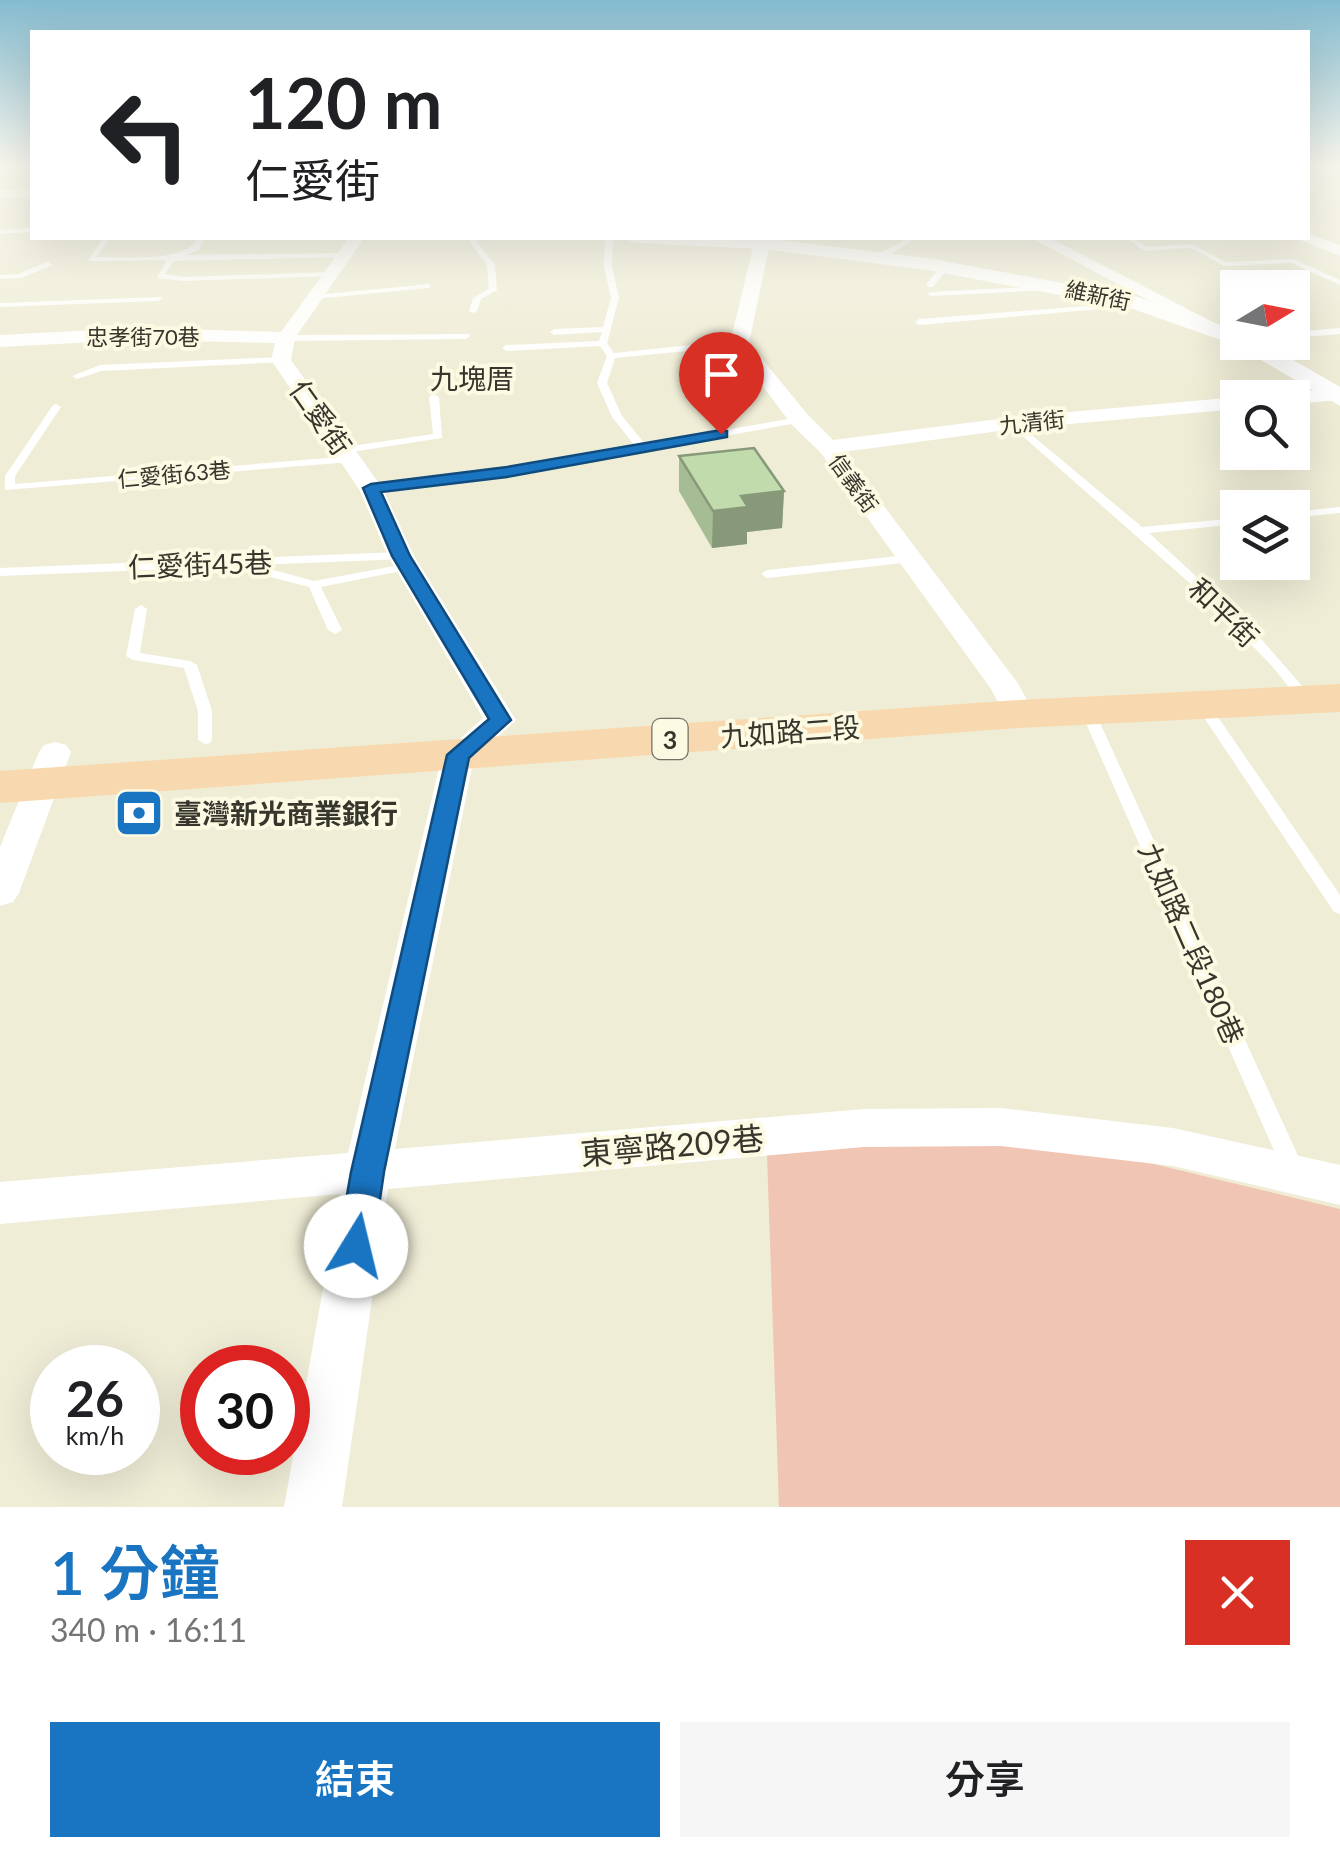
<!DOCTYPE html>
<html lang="zh-TW">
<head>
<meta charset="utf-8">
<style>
	:root { --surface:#fff; --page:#f6f6f6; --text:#202124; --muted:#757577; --accent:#1974c1 }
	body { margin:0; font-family:Lato,"Noto Sans TC",sans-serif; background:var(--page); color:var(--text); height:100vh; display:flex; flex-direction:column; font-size:38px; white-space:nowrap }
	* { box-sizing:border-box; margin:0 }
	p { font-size:32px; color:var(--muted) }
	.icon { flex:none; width:55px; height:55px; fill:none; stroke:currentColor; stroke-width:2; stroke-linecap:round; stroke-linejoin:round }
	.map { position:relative; height:1507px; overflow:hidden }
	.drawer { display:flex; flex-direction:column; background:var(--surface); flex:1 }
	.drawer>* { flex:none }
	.guide { position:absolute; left:30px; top:30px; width:1280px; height:210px; border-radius:0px; box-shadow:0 10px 40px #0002; background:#fff; color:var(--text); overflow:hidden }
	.needle { width:65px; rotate:80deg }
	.fabs { position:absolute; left:1220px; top:270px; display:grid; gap:20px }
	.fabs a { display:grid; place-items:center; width:90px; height:90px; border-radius:0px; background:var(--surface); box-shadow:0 10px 40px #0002; font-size:50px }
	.speed { position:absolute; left:30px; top:1345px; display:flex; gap:20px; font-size:50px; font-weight:700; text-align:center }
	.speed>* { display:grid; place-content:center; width:130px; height:130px; border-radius:50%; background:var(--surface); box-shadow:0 10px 40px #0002; line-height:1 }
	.speed small { font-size:25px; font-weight:400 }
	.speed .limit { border:15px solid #d22; background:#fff; color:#111 }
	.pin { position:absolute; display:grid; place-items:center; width:85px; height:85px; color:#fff; margin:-102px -42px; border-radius:50% 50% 50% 0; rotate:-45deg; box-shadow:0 0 10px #0007 }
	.pin .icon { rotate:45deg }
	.me { position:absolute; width:110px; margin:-55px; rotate:9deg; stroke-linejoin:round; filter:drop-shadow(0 0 8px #0008) }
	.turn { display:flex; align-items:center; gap:35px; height:210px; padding:0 50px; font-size:45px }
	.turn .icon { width:130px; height:130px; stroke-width:2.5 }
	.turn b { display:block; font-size:70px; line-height:85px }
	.round { display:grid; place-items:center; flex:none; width:105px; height:105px; border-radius:0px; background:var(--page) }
	.headline { display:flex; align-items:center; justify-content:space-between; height:170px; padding:0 50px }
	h1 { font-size:60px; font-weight:600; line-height:75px; color:var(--accent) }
	.primary-button { display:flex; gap:20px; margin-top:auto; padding:20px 50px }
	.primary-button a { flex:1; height:115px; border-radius:0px; background:var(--accent); color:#fff; font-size:40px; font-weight:600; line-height:115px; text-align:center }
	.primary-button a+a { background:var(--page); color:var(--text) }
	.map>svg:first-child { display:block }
	.green { fill:#f1c5b3 }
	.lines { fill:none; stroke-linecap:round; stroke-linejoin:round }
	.service { fill:#fff; fill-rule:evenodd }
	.minor { fill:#fff; fill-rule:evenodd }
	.tertiary { fill:#fff; fill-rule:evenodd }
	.primary { fill:#f8d9af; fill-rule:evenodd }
	.wall { fill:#a6bc95 }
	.shaded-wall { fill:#879979 }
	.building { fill:#c1dbad; stroke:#879979; stroke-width:2.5 }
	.route { fill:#1974c1; stroke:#104b7d; stroke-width:2.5 }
	.labels { text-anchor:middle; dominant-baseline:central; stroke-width:8; stroke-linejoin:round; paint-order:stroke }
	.far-street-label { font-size:22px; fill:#37362d; stroke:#fdfae3 }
	.shield { fill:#fdfae3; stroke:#727164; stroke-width:2.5 }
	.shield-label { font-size:25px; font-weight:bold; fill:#37362d }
	.far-quarter-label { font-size:28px; fill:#37362d; stroke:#fdfae3 }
	.street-label { font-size:28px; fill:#37362d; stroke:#fdfae3 }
	.poi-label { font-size:28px; font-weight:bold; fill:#37362d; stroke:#fdfae3; text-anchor:start }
	.near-street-label { font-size:32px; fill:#37362d; stroke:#fdfae3 }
</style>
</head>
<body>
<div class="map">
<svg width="1340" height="1507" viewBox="0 0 1340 1507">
	<rect width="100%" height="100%" fill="#efedd6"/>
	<path class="green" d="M 1001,1127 L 1340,1209 L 1340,1507 L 779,1507 L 767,1155 Z"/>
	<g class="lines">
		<path class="service" d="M 1308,182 L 1317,187 L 1314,189 L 1308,186 Z
			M 32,228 L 32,232 L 0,234 L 0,230 Z
			M 103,238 L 110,238 L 96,257 C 125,256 183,264 198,238 L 205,239 L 199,250 L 186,255 L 345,253 L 349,255 L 345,257 L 174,261 L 165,274 L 184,277 L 332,272 L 336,274 L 332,276 L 184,281 L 157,278 L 167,260 L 88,261 Z
			M 467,238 L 474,238 L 495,265 L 497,290 L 481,299 L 477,311 L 473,313 L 469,311 L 473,298 L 489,289 L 487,265 Z
			M 605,238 L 613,238 L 612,267 L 619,298 L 607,343 L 614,353 L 739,340 L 743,343 L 739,346 L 615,358 L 607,383 L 622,416 L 645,444 L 800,417 L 803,418 L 803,422 L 507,475 L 367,491 L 367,487 L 371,486 L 507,469 L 635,446 L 612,417 L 597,383 L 607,356 L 600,346 L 506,351 L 502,348 L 506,345 L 599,341 L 602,332 L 554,335 L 550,332 L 554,329 L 603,327 L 611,298 L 604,267 Z
			M 901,238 L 908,238 L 912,241 L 884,258 L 878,258 L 878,254 L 903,241 Z
			M 1126,238 L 1134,238 L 1147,247 L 1192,244 L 1225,262 L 1293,259 L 1340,280 L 1340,285 L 1292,263 L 1224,266 L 1191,248 L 1145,251 Z
			M 49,261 L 52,265 L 22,278 L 0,279 L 0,275 L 18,274 Z
			M 942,265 L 949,267 L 933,287 L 927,287 L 927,283 Z
			M 430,284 L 430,288 L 427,288 L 315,299 L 311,297 L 315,295 Z
			M 1048,286 L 1049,288 L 1045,290 L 931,296 L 927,294 L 931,292 Z
			M 161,297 L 162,299 L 158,301 L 0,307 L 0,303 Z
			M 1137,302 L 1137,306 L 1134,306 L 919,325 L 915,322 L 919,319 Z
			M 1340,328 L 1340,334 L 1292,338 L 1292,332 Z
			M 469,334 L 470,336 L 466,339 L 286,341 L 282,338 L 286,335 Z
			M 281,357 L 284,358 L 284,362 L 101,371 L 77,379 L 72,376 L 100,365 Z
			M 434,394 L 439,397 L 442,438 L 345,453 L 340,450 L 345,447 L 433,434 L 429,397 Z
			M 56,404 L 61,407 L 15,476 L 15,484 L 351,456 L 356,459 L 351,462 L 5,490 L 5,476 L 53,405 Z
			M 1014,420 L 1142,527 L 1238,518 L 1238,524 L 1149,533 L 1247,623 L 1311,696 L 1313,699 L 1311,702 L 1301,702 L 1271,665 L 1201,593 L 1010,425 L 1009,423 Z
			M 1340,507 L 1340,513 L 1292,518 L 1292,512 Z
			M 401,552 L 405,553 L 405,559 L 255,565 L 314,581 L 411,563 L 411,569 L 321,587 L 342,630 L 335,634 L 328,630 L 309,587 L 247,571 L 246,566 L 0,576 L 0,568 Z
			M 908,555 L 912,556 L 912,562 L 767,578 L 761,574 L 767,570 Z
			M 141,605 L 147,609 L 140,653 L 190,661 L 197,665 L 212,711 L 212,740 L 210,743 L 205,744 L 198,740 L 198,711 L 184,668 L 133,660 L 126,656 L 135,609 Z
			M 1204,703 L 1209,704 L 1340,895 L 1340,914 L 1334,912 L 1197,707 Z
			M 1088,708 L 1095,712 L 1305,1171 L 1302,1178 L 1294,1180 L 1286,1178 L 1283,1171 L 1081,712 Z"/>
		<path class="minor" d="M 32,189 L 32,197 L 0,198 L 0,190 Z
			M 1308,234 L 1340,245 L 1340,256 L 1302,241 L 1300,238 L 1308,238 Z
			M 349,238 L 364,238 L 295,338 L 291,360 L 383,489 L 414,556 L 516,720 L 474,758 L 395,1149 L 864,1109 L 1001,1108 L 1173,1128 L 1340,1165 L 1340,1205 L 1173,1166 L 1001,1146 L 864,1147 L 388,1189 L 342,1507 L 284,1507 L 340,1194 L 0,1224 L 0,1182 L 348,1153 L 442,755 L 483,718 L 388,556 L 359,489 L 271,360 L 275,343 L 133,340 L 0,347 L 0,335 L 133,328 L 281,332 Z
			M 624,238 L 664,238 C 655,245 633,245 624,238 Z
			M 762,238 L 770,243 L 749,343 L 808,415 L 833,440 L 1014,417 L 1238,397 L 1241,398 L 1238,398 L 1238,409 L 1014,429 L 843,452 L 1017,682 L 1035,714 L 1030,721 L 1008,721 L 991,689 L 820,452 L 792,425 L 730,343 L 754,243 Z
			M 1031,238 L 1050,238 L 1236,334 L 1227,340 L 1220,338 Z
			M 1334,389 L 1340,390 L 1340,400 L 1292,404 L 1292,398 L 1282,398 L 1292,392 Z
			M 55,742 L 66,745 L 71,752 L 19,893 L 13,902 L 0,906 L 0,847 L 39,752 L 44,745 Z"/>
		<path class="tertiary" d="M 646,238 L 764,238 L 927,258 L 1138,297 L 1238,331 L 1238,342 L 1262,342 L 1340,387 L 1340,406 L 1235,345 L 1133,309 L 927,270 L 762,249 L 655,244 Z"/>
		<path class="primary" d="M 1340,684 L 1340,712 L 1019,728 L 0,803 L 0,771 L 1019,700 Z"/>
	</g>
	<path class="wall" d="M 679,456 L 784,491 L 782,528 L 747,532 L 747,544 L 712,548 L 679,491 Z"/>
	<path class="shaded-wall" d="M 784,491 L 782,528 L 747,532 L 747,544 L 712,548 L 713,511 L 741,496 Z"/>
	<path class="building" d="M 754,448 L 784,491 L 741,496 L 748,507 L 713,511 L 679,456 Z"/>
	<linearGradient id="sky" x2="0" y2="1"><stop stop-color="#85bbcf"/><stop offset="0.44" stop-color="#f8f7ed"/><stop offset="1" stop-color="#f8f7ed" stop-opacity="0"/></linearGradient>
	<rect width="1340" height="377" fill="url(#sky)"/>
	<path class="route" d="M 721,430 L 727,431 L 727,437 L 507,477 L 381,492 L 410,556 L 511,720 L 469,758 L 384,1172 L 373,1246 L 368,1257 L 356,1261 L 343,1257 L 338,1246 L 351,1172 L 447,755 L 489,719 L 392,556 L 363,488 L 371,484 L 507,467 Z"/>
	<defs>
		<g id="bank-square" transform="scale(2.5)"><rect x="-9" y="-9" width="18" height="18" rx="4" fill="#1974c1" stroke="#fdfae3"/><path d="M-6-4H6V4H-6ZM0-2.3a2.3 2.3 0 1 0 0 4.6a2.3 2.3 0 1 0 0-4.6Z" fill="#fff"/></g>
	</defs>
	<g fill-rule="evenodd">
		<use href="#bank-square" x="139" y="813"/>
	</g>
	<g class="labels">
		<g class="far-street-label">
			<text transform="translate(1098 295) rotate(12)">維新街</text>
			<text x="143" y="336">忠孝街70巷</text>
			<text transform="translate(1032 422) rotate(-6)">九清街</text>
			<text transform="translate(174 474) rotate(-5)">仁愛街63巷</text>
			<text transform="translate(854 483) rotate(54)">信義街</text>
		</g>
		<rect class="shield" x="652.5" y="719" width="35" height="40" rx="8"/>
		<g class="shield-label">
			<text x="670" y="739">3</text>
		</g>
		<g class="far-quarter-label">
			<text x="472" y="378">九塊厝</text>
		</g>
		<g class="street-label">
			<text transform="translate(321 417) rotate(55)">仁愛街</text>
			<text transform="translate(200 564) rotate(-2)">仁愛街45巷</text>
			<text transform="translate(1224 612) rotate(44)">和平街</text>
			<text transform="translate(790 731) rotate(-4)">九如路二段</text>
			<text transform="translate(1192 943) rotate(66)">九如路二段180巷</text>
		</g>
		<g class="poi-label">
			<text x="174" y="813">臺灣新光商業銀行</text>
		</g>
		<g class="near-street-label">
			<text transform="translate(672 1145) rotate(-5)">東寧路209巷</text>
		</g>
	</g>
</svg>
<div class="fabs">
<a><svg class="needle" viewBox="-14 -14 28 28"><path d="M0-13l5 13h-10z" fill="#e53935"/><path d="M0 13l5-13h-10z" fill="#757577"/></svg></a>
<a><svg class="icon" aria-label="search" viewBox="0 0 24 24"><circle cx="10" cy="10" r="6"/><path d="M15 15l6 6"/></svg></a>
<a><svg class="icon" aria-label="layers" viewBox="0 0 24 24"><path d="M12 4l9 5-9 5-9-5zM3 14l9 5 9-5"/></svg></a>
</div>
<div class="speed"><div>26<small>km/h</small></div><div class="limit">30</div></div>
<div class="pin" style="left:721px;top:434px;background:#d93025"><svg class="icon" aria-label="arrive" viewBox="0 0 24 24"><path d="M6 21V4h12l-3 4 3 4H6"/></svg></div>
<svg class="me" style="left:356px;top:1246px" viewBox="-20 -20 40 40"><circle r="19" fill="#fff"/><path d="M0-13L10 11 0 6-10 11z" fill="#1974c1"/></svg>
<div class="guide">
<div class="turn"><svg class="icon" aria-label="left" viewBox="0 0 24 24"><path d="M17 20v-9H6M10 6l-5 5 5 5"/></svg><div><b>120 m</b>仁愛街</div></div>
</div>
</div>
<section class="drawer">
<div class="headline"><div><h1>1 分鐘</h1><p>340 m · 16:11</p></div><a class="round" style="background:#d93025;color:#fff"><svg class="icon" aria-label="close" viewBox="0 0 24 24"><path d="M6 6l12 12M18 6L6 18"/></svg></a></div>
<div class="primary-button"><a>結束</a><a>分享</a></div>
</section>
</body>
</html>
